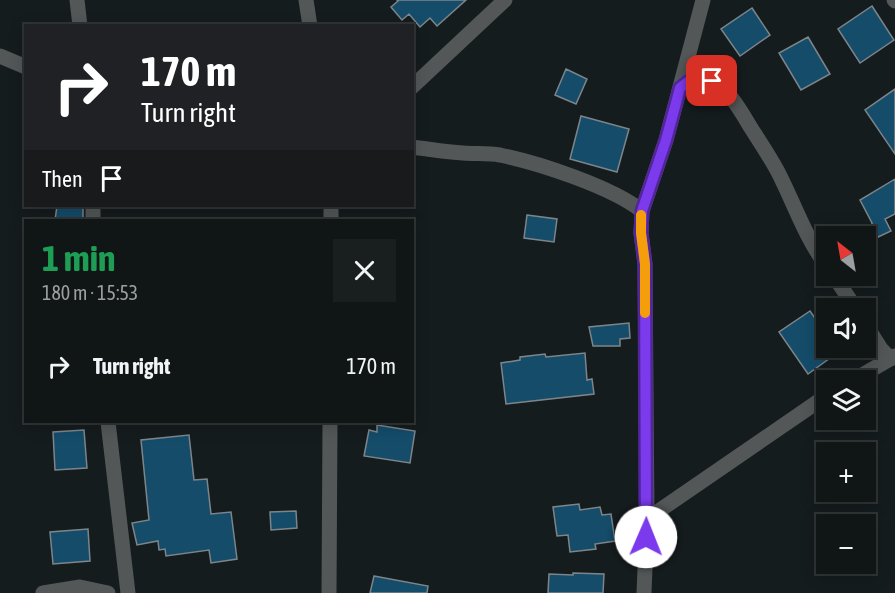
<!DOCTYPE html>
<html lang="en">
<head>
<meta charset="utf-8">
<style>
	:root { --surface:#101516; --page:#191e1f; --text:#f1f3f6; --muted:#9c9fa1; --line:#303435 }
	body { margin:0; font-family:"Asap Condensed",sans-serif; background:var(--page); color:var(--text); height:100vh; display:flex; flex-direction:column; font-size:22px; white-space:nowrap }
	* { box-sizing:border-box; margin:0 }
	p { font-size:20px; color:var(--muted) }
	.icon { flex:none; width:33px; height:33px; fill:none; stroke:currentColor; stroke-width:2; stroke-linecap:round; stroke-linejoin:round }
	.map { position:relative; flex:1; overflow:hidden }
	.side { position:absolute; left:24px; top:219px; width:390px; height:204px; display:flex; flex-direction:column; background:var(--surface); border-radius:0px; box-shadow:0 3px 15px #0003,0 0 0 2px var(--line) }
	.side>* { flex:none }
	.guide { position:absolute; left:24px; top:24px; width:390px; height:183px; border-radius:0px; box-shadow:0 3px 15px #0003,0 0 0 2px var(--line); background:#202124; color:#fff; overflow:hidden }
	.needle { width:39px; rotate:329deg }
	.buttons { position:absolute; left:816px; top:226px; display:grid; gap:12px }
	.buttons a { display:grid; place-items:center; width:60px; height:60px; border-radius:0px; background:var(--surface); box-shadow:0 3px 15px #0003,0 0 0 2px var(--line); font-size:30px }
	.pin { position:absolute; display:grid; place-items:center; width:51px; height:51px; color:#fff; margin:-26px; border-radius:12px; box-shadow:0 3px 9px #0006 }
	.me { position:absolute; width:66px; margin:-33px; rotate:1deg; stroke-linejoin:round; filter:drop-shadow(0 0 4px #0008) }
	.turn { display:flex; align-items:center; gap:21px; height:126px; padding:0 18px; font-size:27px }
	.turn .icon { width:78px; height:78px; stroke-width:2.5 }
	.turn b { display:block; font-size:42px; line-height:51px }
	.then { display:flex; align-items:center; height:57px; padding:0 18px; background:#0003; gap:12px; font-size:22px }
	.round { display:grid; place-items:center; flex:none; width:63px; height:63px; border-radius:0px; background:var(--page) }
	.overview { display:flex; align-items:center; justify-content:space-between; height:102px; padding:0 18px }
	h1 { font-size:36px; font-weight:700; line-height:45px; color:#1e9e55 }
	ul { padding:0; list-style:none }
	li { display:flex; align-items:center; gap:18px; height:90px; padding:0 18px }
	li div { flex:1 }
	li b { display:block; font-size:22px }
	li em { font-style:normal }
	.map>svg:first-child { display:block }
	.building { fill:#144c6a; stroke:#7e858a; stroke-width:1.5 }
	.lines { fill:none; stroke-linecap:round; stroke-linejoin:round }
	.minor { stroke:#535758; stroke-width:15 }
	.route-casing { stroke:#51269a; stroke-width:15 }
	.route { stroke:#7c3aed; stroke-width:10 }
	.slow { stroke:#f59e0b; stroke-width:10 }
</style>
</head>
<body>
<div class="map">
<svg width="895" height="593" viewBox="0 0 895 593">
	<rect width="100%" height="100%" fill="#151c1e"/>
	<path class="building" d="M 397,0 L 466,0 L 437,26 L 430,18 L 420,27 L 409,14 L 402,20 L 391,7 L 398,1 Z
		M 872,6 L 894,40 L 860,63 L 838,29 Z
		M 752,8 L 770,35 L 740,56 L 721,29 Z
		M 808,37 L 830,74 L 801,90 L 779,53 Z
		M 566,69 L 587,79 L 576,104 L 555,95 Z
		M 895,89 L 895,154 L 865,110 Z
		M 581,116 L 629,129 L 617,172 L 570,159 Z
		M 895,179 L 895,214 L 885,219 L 891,231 L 878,237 L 871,231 L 872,223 L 860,200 Z
		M 57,206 L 83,206 L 83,220 L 55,220 Z
		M 527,215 L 557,219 L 554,242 L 524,238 Z
		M 810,311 L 826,334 L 826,348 L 844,348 L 808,374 L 779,332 Z
		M 629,323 L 630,338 L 620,339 L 620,346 L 593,346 L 589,327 Z
		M 585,353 L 587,380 L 592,379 L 594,394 L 506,404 L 501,363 L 520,360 L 520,357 L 545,354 L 546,357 Z
		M 377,425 L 415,431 L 410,463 L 364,456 L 369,430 L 377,432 Z
		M 84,430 L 87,468 L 55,470 L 53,432 Z
		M 189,435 L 194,480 L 207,479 L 211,514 L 231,512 L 237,559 L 211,563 L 209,550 L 166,556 L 165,549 L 159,550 L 158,541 L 137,545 L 132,523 L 149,520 L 141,440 Z
		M 579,504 L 580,510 L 600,507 L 602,515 L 611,514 L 615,541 L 595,544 L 596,549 L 570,552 L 568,535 L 557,536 L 553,507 Z
		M 296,511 L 297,528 L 271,530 L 270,512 Z
		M 88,529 L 90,561 L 53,564 L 50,532 Z
		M 573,573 L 604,574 L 603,593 L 548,593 L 549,574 L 573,575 Z
		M 374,576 L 428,586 L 427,593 L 370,593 Z"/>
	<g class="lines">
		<path class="minor" d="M 77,0 L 80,26
			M 306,0 L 310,26
			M 894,0 L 895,1
			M 0,56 L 26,67
			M 412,87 L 505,0
			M 680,88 C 690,81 702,76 714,82 C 730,91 742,113 751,128 C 760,142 770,157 778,172 C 794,203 805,237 826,265
			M 412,147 C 429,149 446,152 463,153 C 475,154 488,153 500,155 C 539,163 612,187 642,211
			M 93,206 L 93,220
			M 331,220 L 331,206
			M 834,276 L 856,309
			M 866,325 L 881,349 L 891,359
			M 852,381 L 895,356
			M 108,422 L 128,593
			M 647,519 L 826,396
			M 43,593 L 80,587 L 108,593
			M 329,593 L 330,422
			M 644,593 L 647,519 L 645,264 L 641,233 L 642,211 L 666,140 L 703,0"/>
	</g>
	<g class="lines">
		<g class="route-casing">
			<path id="route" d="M 646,537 L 645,264 L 641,233 L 642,211 L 666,140 L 680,88 L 689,81 L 702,79 L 712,81"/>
		</g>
		<use href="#route" class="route"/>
		<path class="slow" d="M 641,215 L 641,233 L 645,264 L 645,313"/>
	</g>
</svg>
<div class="buttons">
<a><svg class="needle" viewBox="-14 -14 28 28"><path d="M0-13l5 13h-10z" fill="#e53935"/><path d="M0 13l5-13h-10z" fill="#9c9fa1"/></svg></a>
<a><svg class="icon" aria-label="sound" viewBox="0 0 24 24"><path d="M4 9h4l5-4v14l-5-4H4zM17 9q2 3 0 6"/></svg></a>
<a><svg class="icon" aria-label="layers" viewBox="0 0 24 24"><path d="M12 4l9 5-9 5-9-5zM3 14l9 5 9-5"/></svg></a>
<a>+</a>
<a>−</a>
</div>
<div class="pin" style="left:712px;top:81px;background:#d93025"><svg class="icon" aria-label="arrive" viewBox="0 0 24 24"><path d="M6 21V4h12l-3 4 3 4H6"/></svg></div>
<svg class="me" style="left:646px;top:537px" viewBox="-20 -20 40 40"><circle r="19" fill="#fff"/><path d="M0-13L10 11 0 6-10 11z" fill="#7c3aed"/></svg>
<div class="guide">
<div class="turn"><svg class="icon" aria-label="right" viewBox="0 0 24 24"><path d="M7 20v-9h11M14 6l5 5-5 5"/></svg><div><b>170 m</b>Turn right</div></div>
<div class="then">Then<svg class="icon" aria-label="arrive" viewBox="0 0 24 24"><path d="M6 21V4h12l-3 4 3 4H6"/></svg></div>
</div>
<section class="side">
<div class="overview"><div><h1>1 min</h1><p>180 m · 15:53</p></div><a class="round"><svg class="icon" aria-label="close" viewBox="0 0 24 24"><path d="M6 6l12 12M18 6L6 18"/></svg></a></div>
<ul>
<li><svg class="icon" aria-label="right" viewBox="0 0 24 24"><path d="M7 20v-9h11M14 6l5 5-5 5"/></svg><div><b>Turn right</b></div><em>170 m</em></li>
</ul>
</section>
</div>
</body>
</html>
